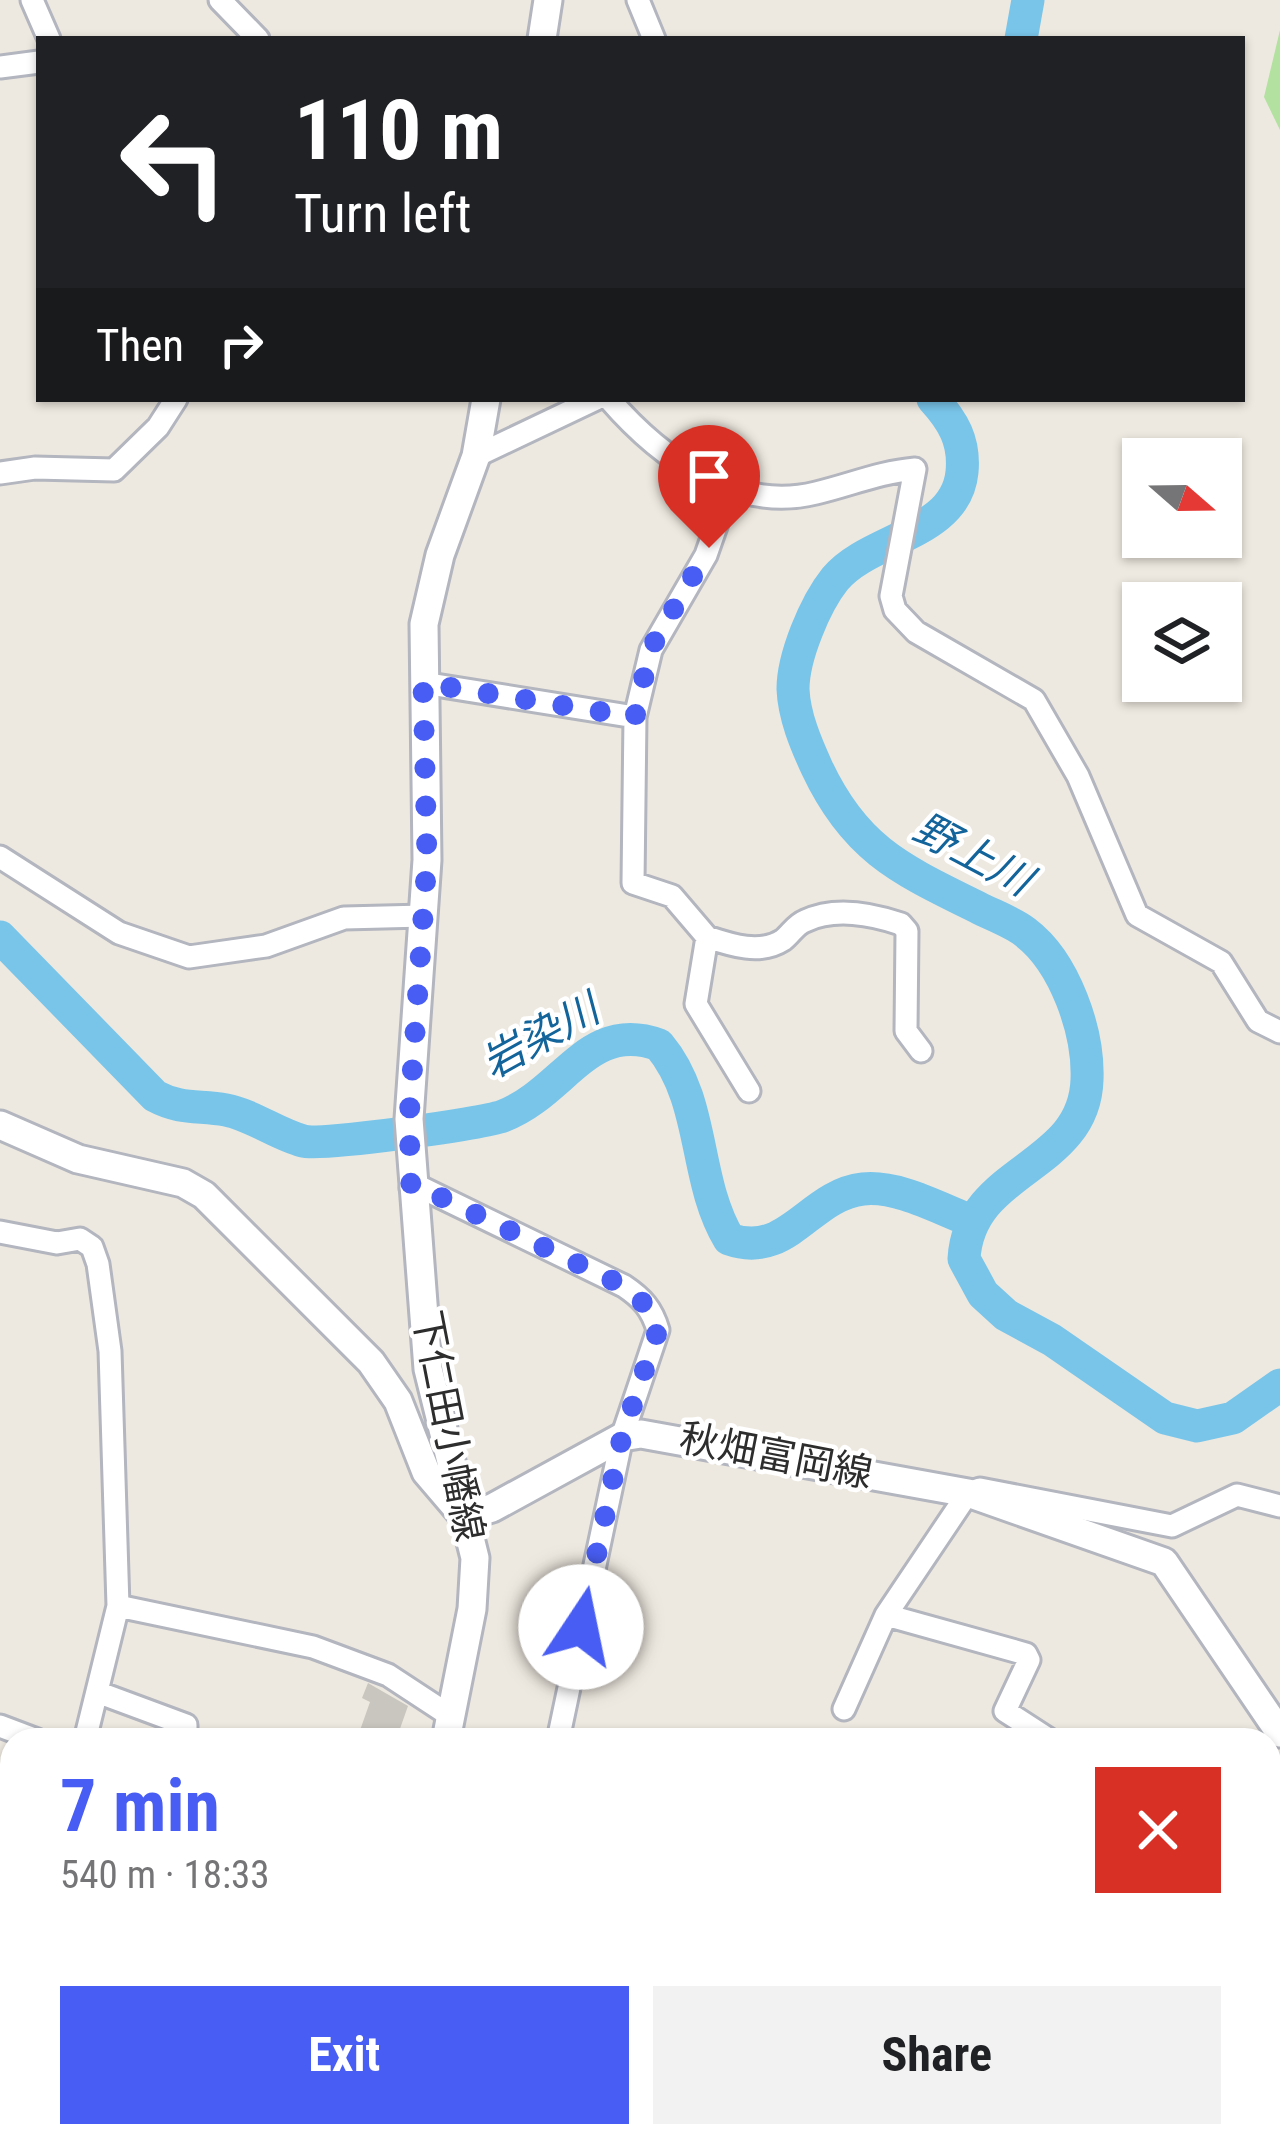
<!DOCTYPE html>
<html lang="en">
<head>
<meta charset="utf-8">
<style>
	:root { --surface:#fff; --page:#f2f2f2; --text:#202124; --muted:#757577; --accent:#485df3 }
	body { margin:0; font-family:"Roboto Condensed","Noto Sans JP",sans-serif; background:var(--page); color:var(--text); height:100vh; display:flex; flex-direction:column; font-size:45px; white-space:nowrap }
	* { box-sizing:border-box; margin:0 }
	p { font-size:39px; color:var(--muted) }
	.icon { flex:none; width:66px; height:66px; fill:none; stroke:currentColor; stroke-width:2; stroke-linecap:round; stroke-linejoin:round }
	.map { position:relative; flex:1; overflow:hidden }
	.side { position:absolute; left:0px; top:1728px; width:1281px; height:420px; display:flex; flex-direction:column; background:var(--surface); border-radius:36px 36px 0 0; box-shadow:0 3px 9px #0004 }
	.side>* { flex:none }
	.hud { position:absolute; left:36px; top:36px; width:1209px; height:366px; border-radius:0px; box-shadow:0 3px 9px #0004; background:#202124; color:#fff; overflow:hidden }
	.needle { width:78px; rotate:110deg }
	.tools { position:absolute; left:1122px; top:438px; display:grid; gap:24px }
	.tools a { display:grid; place-items:center; width:120px; height:120px; border-radius:0px; background:var(--surface); box-shadow:0 3px 9px #0004; font-size:60px }
	.pin { position:absolute; display:grid; place-items:center; width:102px; height:102px; color:#fff; margin:-123px -51px; border-radius:50% 50% 50% 0; rotate:-45deg; box-shadow:0 0 12px #0007 }
	.pin .icon { rotate:45deg }
	.me { position:absolute; width:132px; margin:-66px; rotate:11deg; stroke-linejoin:round; filter:drop-shadow(0 0 9px #0008) }
	.turn { display:flex; align-items:center; gap:42px; height:252px; padding:0 60px; font-size:54px }
	.turn .icon { width:156px; height:156px; stroke-width:2.5 }
	.turn b { display:block; font-size:84px; line-height:102px }
	.then { display:flex; align-items:center; height:114px; padding:0 60px; background:#0003; gap:24px; font-size:45px }
	.round { display:grid; place-items:center; flex:none; width:126px; height:126px; border-radius:0px; background:var(--page) }
	.overview { display:flex; align-items:center; justify-content:space-between; height:204px; padding:0 60px }
	h1 { font-size:72px; font-weight:700; line-height:90px; color:var(--accent) }
	.action { display:flex; gap:24px; margin-top:auto; padding:24px 60px }
	.action a { flex:1; height:138px; border-radius:0px; background:var(--accent); color:#fff; font-size:48px; font-weight:700; line-height:138px; text-align:center }
	.action a+a { background:var(--page); color:var(--text) }
	.map>svg:first-child { display:block }
	.green { fill:#b2e1a0 }
	.lines { fill:none; stroke-linecap:round; stroke-linejoin:round }
	.river { stroke:#79c5ea; stroke-width:33 }
	.building { fill:#c9c6bf }
	.minor-casing { stroke:#b3b5bf; stroke-width:27 }
	.secondary-casing { stroke:#b3b5bf; stroke-width:33 }
	.path { stroke:#c8c8c8; stroke-width:3; stroke-dasharray:9 6; stroke-linecap:butt }
	.minor { stroke:#fff; stroke-width:21 }
	.secondary { stroke:#fff; stroke-width:27 }
	.route { stroke:#485df3; stroke-width:21; stroke-dasharray:0 37.8 }
	.labels { text-anchor:middle; dominant-baseline:central; stroke-width:9; stroke-linejoin:round; paint-order:stroke }
	.street-label { font-size:39px; fill:#2d2d2d; stroke:#fff }
	.water-label { font-size:42px; font-style:italic; fill:#13649a; stroke:#fff }
</style>
</head>
<body>
<div class="map">
<svg width="1280" height="2148" viewBox="0 0 1280 2148">
	<rect width="100%" height="100%" fill="#eee9e0"/>
	<path class="green" d="M 1280,30 L 1280,130 L 1264,97 Z
		M 0,1880 L 12,1887 L 12,2136 L 88,2136 L 87,2148 L 0,2148 Z"/>
	<g class="lines">
		<path class="river" d="M 1021,39 L 1028,0
			M 933,399 C 953,421 965,441 962,472 C 956,535 870,537 835,579 C 815,604 793,657 793,689 C 794,716 806,744 817,768 C 855,849 900,869 977,907 C 992,915 1012,922 1025,932 C 1065,962 1089,1032 1087,1080 C 1084,1170 969,1167 964,1259 L 983,1294 L 1006,1315 L 1052,1340 L 1165,1418 L 1197,1426 L 1233,1418 L 1280,1385
			M 0,937 L 155,1096 C 181,1110 199,1105 226,1110 C 252,1115 277,1134 303,1141 C 321,1146 481,1124 503,1116 C 565,1092 588,1019 659,1045 C 706,1101 693,1179 729,1239 C 788,1260 809,1195 863,1189 C 898,1185 940,1209 972,1221"/>
	</g>
	<path class="building" d="M 368,1683 L 408,1706 L 396,1740 L 358,1736 L 370,1702 L 362,1698 Z"/>
	<g class="lines">
		<g class="minor-casing">
			<path id="minor" d="M 32,0 L 49,39
				M 220,0 L 258,39
				M 638,0 L 654,39
				M 0,67 L 39,62
				M 609,399 C 660,458 735,513 816,493 C 850,485 880,472 915,469 L 891,596 L 895,610 L 916,632 L 1034,700 L 1078,776 L 1137,915 L 1221,962 L 1258,1021 L 1280,1032
				M 476,456 L 596,399
				M 0,473 L 35,468 L 114,470 L 158,427 L 176,399
				M 423,683 L 635,717 L 633,883 L 672,896 L 707,937 L 696,1004 L 749,1091
				M 635,717 L 651,650 L 706,555 L 729,489
				M 0,857 L 119,933 L 189,957 L 266,946 L 344,918 L 424,916
				M 707,937 C 731,945 760,955 783,940 C 791,934 795,925 805,921 C 834,907 872,914 901,924 L 907,931 L 906,1031 L 921,1051
				M 411,1188 L 422,1188 L 624,1286 C 642,1298 652,1309 658,1330 L 622,1437 L 558,1740
				M 0,1232 L 57,1243 L 80,1239 L 92,1247 L 98,1264 L 110,1351 L 118,1606 L 85,1740
				M 118,1606 L 313,1647 L 388,1675 L 452,1717
				M 886,1615 L 1026,1654 L 1029,1660 L 1005,1711 L 1050,1740
				M 97,1692 L 186,1725 L 186,1740
				M 844,1709 L 886,1615 L 968,1493 L 980,1489 L 1172,1526 L 1237,1495 L 1280,1506
				M 0,1726 L 37,1740
				M 0,2036 L 12,2003
				M 299,2136 L 333,2148
				M 366,2148 L 376,2136
				M 994,2148 L 999,2136"/>
		</g>
		<g class="secondary-casing">
			<path id="secondary" d="M 542,39 L 548,0
				M 0,1125 L 78,1159 L 183,1183 L 204,1195 L 371,1362 L 398,1401 L 426,1472 L 461,1513
				M 465,1516 L 492,1508 L 622,1437 L 641,1434 L 968,1493 L 1164,1562 L 1280,1733
				M 446,1740 L 472,1609 L 475,1558 L 428,1369 L 409,1119 L 427,860 L 424,624 L 440,555 L 476,456 L 486,399
				M 229,2148 L 233,2136"/>
		</g>
		<path class="path" d="M 1269,1964 L 1280,1953
			M 1043,2136 L 1080,2148
			M 1176,2148 L 1179,2136"/>
		<use href="#minor" class="minor"/>
		<use href="#secondary" class="secondary"/>
	</g>
	<g class="lines">
		<path class="route" d="M 581,1627 L 622,1437 L 658,1330 L 651,1310 L 624,1286 L 422,1188 L 411,1188 L 409,1119 L 427,860 L 423,683 L 635,717 L 650,650 L 709,548"/>
	</g>
	<g class="labels">
		<g class="street-label">
			<text transform="translate(448 1426) rotate(79)">下仁田小幡線</text>
			<text transform="translate(776 1456) rotate(11)">秋畑富岡線</text>
		</g>
		<g class="water-label">
			<text transform="translate(973 854) rotate(28)">野上川</text>
			<text transform="translate(540 1036) rotate(-29)">岩染川</text>
		</g>
	</g>
</svg>
<div class="tools">
<a><svg class="needle" viewBox="-14 -14 28 28"><path d="M0-13l5 13h-10z" fill="#e53935"/><path d="M0 13l5-13h-10z" fill="#757577"/></svg></a>
<a><svg class="icon" aria-label="layers" viewBox="0 0 24 24"><path d="M12 4l9 5-9 5-9-5zM3 14l9 5 9-5"/></svg></a>
</div>
<div class="pin" style="left:709px;top:548px;background:#d93025"><svg class="icon" aria-label="arrive" viewBox="0 0 24 24"><path d="M6 21V4h12l-3 4 3 4H6"/></svg></div>
<svg class="me" style="left:581px;top:1627px" viewBox="-20 -20 40 40"><circle r="19" fill="#fff"/><path d="M0-13L10 11 0 6-10 11z" fill="#485df3"/></svg>
<div class="hud">
<div class="turn"><svg class="icon" aria-label="left" viewBox="0 0 24 24"><path d="M17 20v-9H6M10 6l-5 5 5 5"/></svg><div><b>110 m</b>Turn left</div></div>
<div class="then">Then<svg class="icon" aria-label="right" viewBox="0 0 24 24"><path d="M7 20v-9h11M14 6l5 5-5 5"/></svg></div>
</div>
<section class="side">
<div class="overview"><div><h1>7 min</h1><p>540 m · 18:33</p></div><a class="round" style="background:#d93025;color:#fff"><svg class="icon" aria-label="close" viewBox="0 0 24 24"><path d="M6 6l12 12M18 6L6 18"/></svg></a></div>
<div class="action"><a>Exit</a><a>Share</a></div>
</section>
</div>
</body>
</html>
